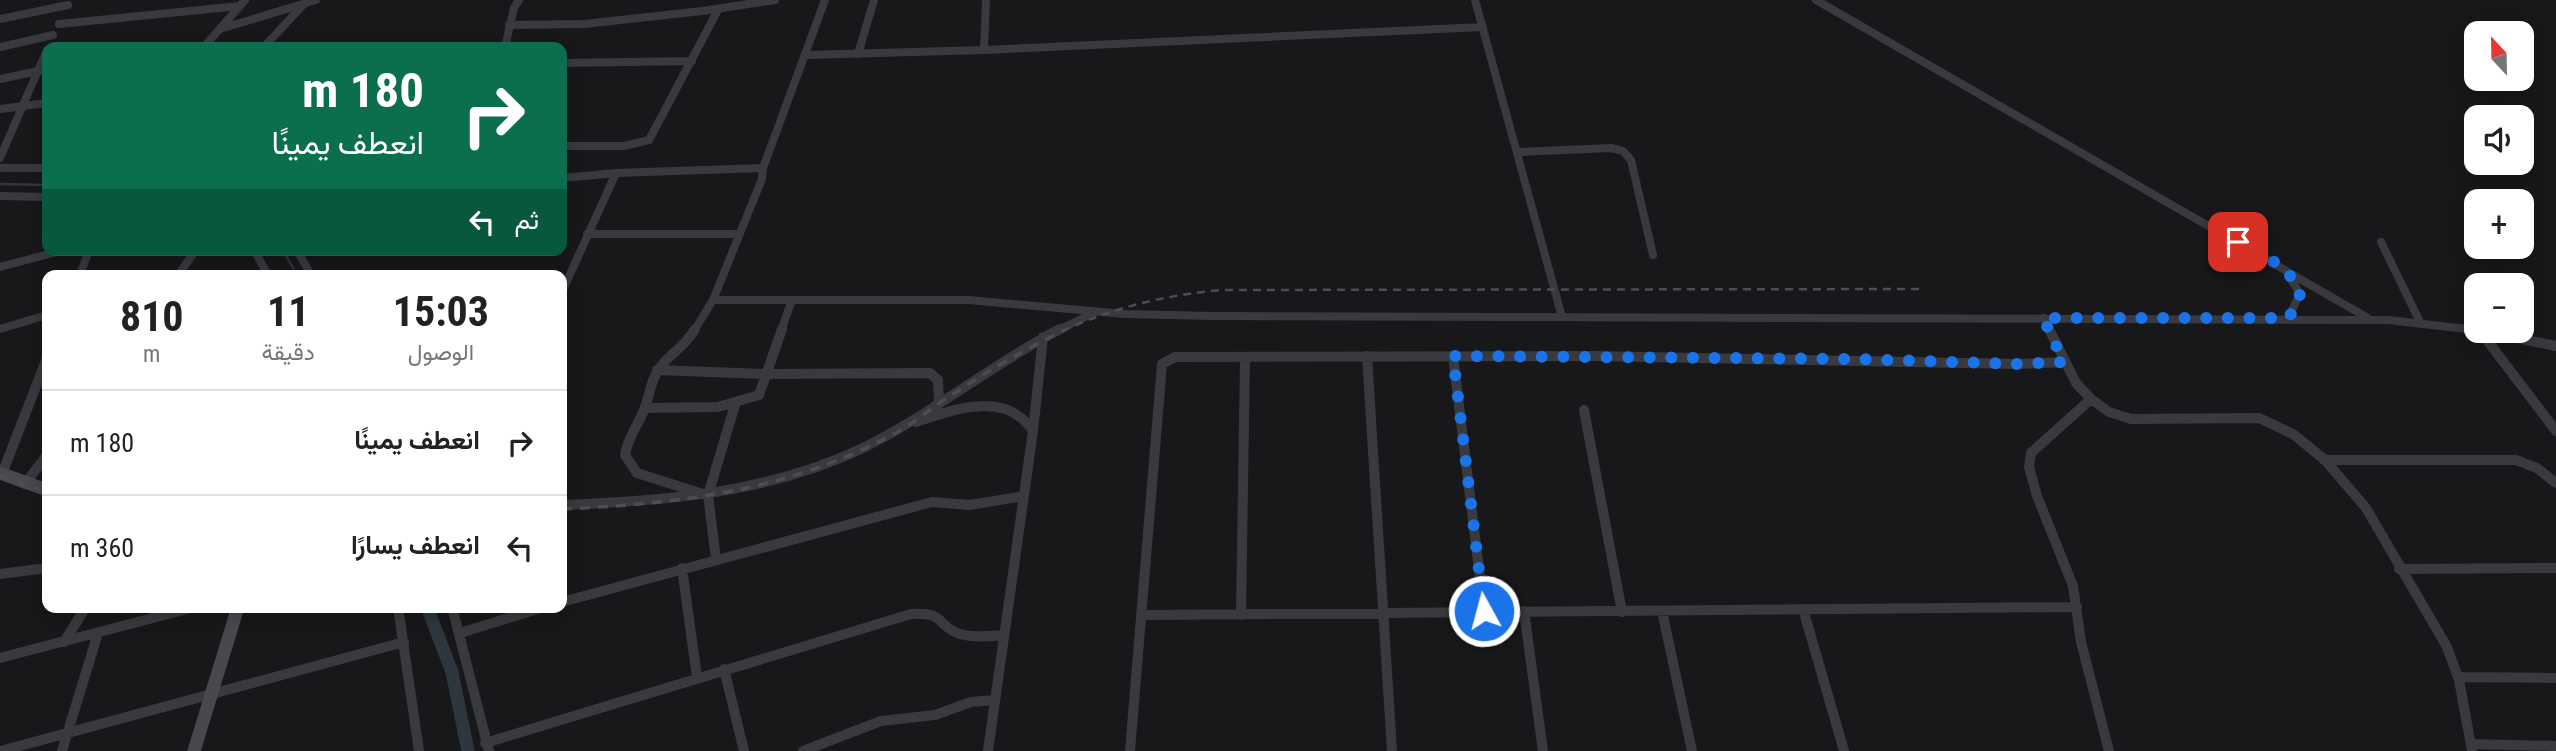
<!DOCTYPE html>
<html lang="ar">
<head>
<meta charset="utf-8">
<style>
	:root { --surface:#fff; --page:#f2f2f2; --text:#222; --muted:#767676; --line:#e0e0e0 }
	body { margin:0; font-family:"Roboto Condensed",Vazirmatn,sans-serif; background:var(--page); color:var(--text); direction:rtl; height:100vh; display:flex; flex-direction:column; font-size:26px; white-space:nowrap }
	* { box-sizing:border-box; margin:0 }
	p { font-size:23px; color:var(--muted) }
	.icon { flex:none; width:38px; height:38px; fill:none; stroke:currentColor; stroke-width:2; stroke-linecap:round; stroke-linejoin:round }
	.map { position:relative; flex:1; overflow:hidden; direction:ltr }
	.drawer { position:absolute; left:42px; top:270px; width:525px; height:343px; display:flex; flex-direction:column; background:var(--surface); border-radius:14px; box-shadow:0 4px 18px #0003; direction:rtl }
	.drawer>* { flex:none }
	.banner { position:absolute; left:42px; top:42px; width:525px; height:214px; border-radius:14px; box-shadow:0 4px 18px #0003; direction:rtl; background:#0b6e4f; color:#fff; overflow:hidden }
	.needle { width:46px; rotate:338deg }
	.controls { position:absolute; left:2464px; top:21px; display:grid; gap:14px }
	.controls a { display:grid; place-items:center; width:70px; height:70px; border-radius:14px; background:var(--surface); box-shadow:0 4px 18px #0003; font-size:35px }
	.pin { position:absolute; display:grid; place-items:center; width:60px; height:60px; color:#fff; margin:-30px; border-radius:14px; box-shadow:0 4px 10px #0006 }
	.me { position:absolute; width:77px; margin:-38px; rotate:353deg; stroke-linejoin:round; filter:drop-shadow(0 0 5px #0008) }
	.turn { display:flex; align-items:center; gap:24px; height:147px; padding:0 28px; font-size:32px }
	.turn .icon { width:91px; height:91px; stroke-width:2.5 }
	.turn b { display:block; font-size:49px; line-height:60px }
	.then { display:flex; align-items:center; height:66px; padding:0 28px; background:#0003; gap:14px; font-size:26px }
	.eta { display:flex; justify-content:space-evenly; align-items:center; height:119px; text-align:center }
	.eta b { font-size:42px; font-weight:700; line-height:49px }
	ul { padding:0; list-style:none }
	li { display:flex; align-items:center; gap:21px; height:105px; padding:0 28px; border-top:2px solid var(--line) }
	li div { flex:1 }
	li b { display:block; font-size:26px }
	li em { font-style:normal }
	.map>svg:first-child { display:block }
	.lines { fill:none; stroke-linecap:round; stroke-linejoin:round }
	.stream { stroke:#2e373e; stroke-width:2.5 }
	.canal { stroke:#2e373e; stroke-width:13 }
	.street-far1 { stroke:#393a3f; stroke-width:8 }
	.street { stroke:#393a3f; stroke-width:10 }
	.secondary { stroke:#47494f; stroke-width:13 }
	.rail-far1 { stroke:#4c4e54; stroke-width:2.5; stroke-dasharray:8 6; stroke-linecap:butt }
	.rail { stroke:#4c4e54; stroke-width:3.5; stroke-dasharray:10 8; stroke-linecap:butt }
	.route { stroke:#1a73e8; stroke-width:12; stroke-dasharray:0 21.6 }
</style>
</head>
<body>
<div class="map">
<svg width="2556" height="751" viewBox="0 0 2556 751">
	<rect width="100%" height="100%" fill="#18181a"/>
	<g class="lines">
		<path class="stream" d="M 0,184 L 47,185
			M 283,250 L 297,275"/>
		<path class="canal" d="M 427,607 L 452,672 L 468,751"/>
		<path class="street-far1" d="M 825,0 L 763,168 L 762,179 L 713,300 L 968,300 L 1125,314 L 1213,316 L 2388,320 L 2476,330
			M 1475,0 L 1562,317
			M 1816,0 L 2368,318
			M 0,19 L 68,5
			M 59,24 L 240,6
			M 509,25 L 584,24 L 702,11 L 775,0
			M 220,29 L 316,0
			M 0,47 L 53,35
			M 204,47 L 245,0
			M 264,47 L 304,4
			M 505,47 L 514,8 L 519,0
			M 984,50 L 986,0
			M 858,54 L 874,0
			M 807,55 L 984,50 L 1483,27
			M 562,63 L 692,61
			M 0,79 L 47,69
			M 0,109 L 47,103
			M 562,146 L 624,146 L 649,140 L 718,10
			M 1518,152 L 1611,148 L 1623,151 L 1631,160 L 1653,255
			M 0,158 L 47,50
			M 0,168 L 47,168
			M 562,178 L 616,173 L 763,168
			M 0,196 L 47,197
			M 587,234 L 739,234
			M 2381,242 L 2420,322
			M 254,250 L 268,275
			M 297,250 L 311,275
			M 0,267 L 64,250
			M 2288,274 L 2300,294 L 2288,318
			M 80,275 L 89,250
			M 178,275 L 196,250
			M 562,292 L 616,173
			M 2043,318 L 2050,331
			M 0,329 L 47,315
			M 694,331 L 713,300
			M 781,331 L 792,300
			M 1056,331 L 1096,312"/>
		<path class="street" d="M 695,329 C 683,349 674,350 662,365 C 650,379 651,393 644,410 C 638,425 627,439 625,455 L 637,473 L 703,494
			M 2049,329 L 2076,383 L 2091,399 L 2109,412 L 2131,419 L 2259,418 L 2293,434 L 2325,460 L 2366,508 L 2447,647 L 2459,680 L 2472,751
			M 2469,329 L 2476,330
			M 2480,331 L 2556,431
			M 2483,331 L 2556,346
			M 1367,356 L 1392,751
			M 1453,356 L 1484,611
			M 657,370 L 766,374 L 930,373 L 938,380 L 939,401
			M 2091,399 L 2031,453 L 2029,467 L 2037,496 L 2073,586 L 2081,642 L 2109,751
			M 645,408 L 718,407 L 759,395 L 782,329
			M 1584,410 L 1622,612
			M 916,422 C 954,409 1006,390 1033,431
			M 2324,460 L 2516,460 L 2537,468 L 2556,483
			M 2,474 L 47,358
			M 25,484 L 47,455
			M 562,505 C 665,501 769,493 863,448 C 932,414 992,364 1060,329
			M 716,559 L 708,495 L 735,405
			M 682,568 L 697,677
			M 2399,569 L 2556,568
			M 0,574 L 47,568
			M 562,602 L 932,502 L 970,505 L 1024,496
			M 398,607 L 419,751
			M 452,607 L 489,751
			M 1803,609 L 1844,751
			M 1524,611 L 1543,751
			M 1662,611 L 1692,751
			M 1143,615 L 2077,607
			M 1241,615 L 1245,358
			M 460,633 L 544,607
			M 64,642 L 86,607
			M 0,658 L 195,607
			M 724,669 L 744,751
			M 2459,677 L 2556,678
			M 485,743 L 911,614 C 947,612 935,625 960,634 C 974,638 990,636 1004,635
			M 2471,744 L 2556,746
			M 1,751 L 404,642
			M 62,751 L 98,633
			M 803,751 L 881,721 L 935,715 L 971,702 L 994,700
			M 988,751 L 1033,431 L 1043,337
			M 1130,751 L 1162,364 L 1175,357 L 1592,356 L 2018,364 L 2064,362"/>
		<path class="secondary" d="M 0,473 L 47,490
			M 194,751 L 238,607"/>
		<path class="rail-far1" d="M 1063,331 C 1114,307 1166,295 1222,290 L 1919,289"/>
		<path class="rail" d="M 0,476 L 47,492
			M 562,509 C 677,504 787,491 890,436 C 911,426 928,410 947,398 C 986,372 1025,349 1067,329"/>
	</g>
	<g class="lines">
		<path class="route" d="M 1484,611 L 1453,356 L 1858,359 L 2018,364 L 2064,362 L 2043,318 L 2288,318 L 2296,307 L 2300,294 C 2291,266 2262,255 2238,242"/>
	</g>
</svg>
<div class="controls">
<a><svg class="needle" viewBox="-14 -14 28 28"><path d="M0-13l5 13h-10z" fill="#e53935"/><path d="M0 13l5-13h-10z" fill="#767676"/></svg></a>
<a><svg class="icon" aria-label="sound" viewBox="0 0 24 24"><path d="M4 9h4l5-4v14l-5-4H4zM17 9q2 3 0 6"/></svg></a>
<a>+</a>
<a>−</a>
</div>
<div class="pin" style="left:2238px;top:242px;background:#d93025"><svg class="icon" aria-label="arrive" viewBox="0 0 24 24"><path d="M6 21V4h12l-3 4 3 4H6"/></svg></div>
<svg class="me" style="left:1484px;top:611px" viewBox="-20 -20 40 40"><circle r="17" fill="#1a73e8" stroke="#fff" stroke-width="3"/><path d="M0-11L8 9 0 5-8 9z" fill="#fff"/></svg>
<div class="banner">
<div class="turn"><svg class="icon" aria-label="right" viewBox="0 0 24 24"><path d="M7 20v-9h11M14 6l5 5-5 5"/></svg><div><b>180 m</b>انعطف يمينًا</div></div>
<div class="then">ثم<svg class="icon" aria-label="left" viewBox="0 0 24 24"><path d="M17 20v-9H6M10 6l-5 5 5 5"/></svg></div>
</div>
<section class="drawer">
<div class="eta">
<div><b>15:03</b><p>الوصول</p></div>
<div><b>11</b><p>دقيقة</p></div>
<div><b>810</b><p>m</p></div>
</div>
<ul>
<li><svg class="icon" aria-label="right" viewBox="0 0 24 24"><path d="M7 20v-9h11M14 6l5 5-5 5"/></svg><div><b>انعطف يمينًا</b></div><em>180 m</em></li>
<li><svg class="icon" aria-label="left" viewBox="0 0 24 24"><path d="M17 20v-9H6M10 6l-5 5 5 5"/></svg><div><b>انعطف يسارًا</b></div><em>360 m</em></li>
</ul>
</section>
</div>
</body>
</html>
